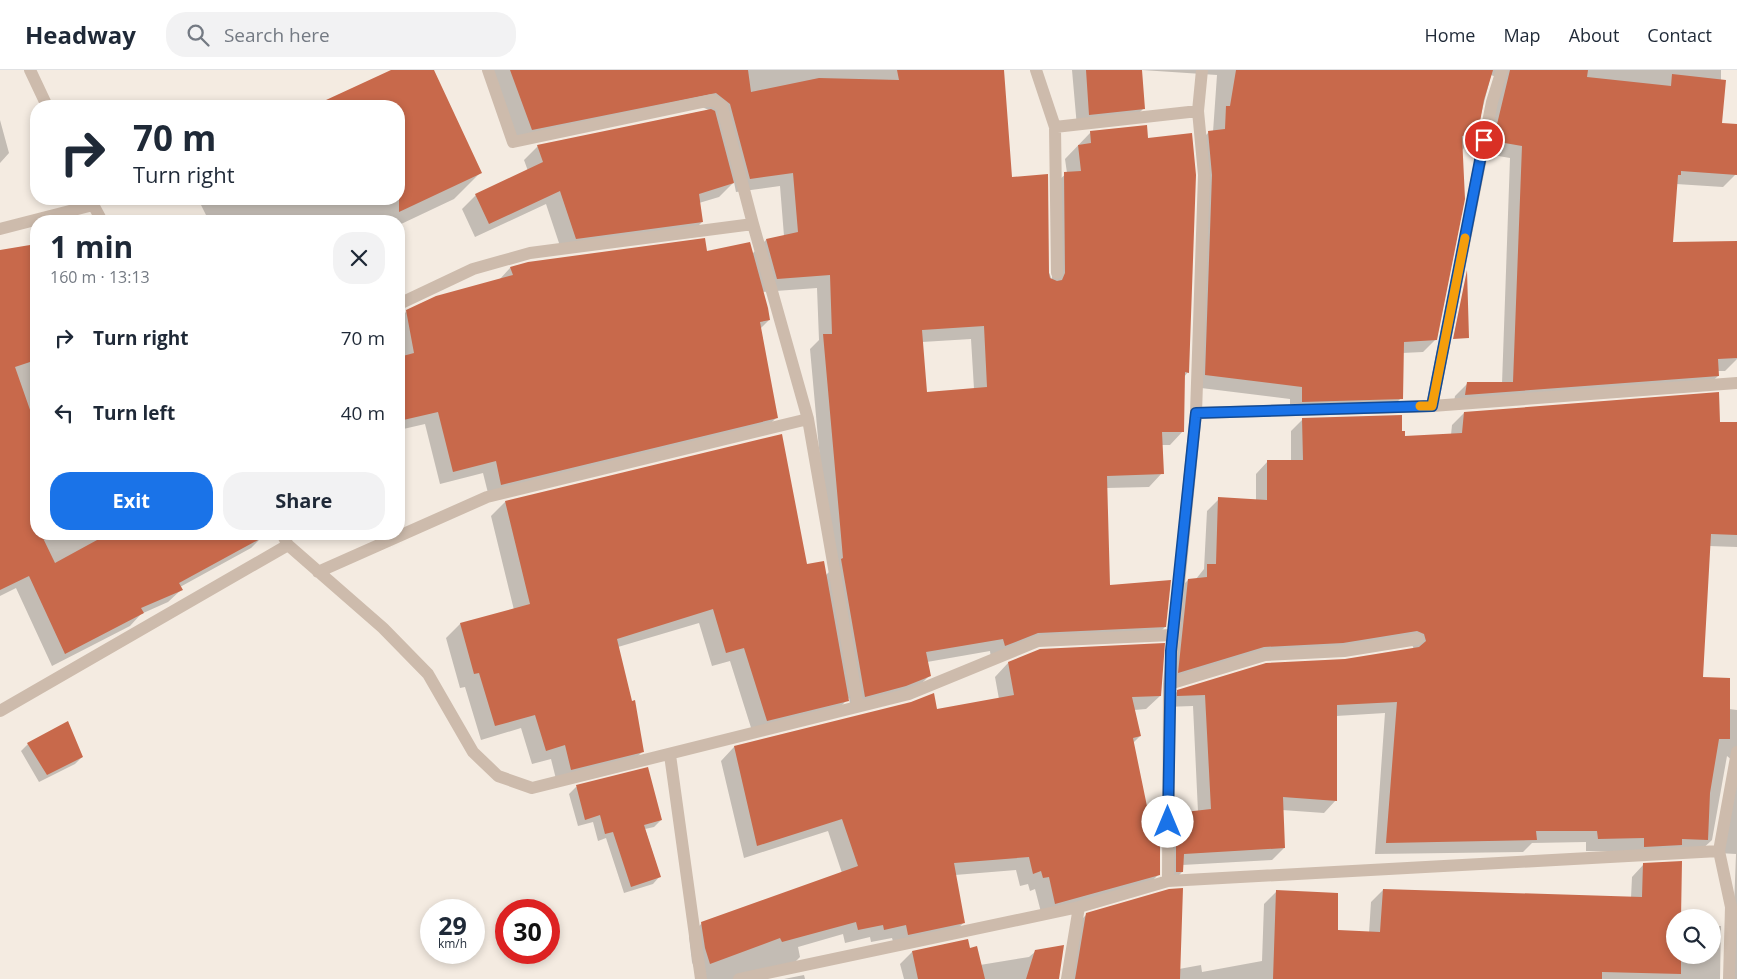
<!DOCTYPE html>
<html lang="en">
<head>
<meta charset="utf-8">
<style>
	:root { --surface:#fff; --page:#f2f2f3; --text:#1f2937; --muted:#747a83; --line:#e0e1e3; --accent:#1a73e8 }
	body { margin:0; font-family:"Open Sans",sans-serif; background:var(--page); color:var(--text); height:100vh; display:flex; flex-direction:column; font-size:19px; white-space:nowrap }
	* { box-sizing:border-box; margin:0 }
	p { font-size:16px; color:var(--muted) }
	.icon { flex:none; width:28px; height:28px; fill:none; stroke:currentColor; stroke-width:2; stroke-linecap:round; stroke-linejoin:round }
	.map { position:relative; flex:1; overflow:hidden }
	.sheet { position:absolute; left:30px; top:145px; width:375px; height:325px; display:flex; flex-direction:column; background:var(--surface); border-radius:20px; box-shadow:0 2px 8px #0003 }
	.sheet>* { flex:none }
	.guide { position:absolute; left:30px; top:30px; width:375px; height:105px; border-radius:20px; box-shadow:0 2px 8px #0003; background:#fff; color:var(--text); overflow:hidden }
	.tools { position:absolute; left:1666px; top:839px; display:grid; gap:10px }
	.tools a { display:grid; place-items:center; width:55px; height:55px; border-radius:50%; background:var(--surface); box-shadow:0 2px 8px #0003; font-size:25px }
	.speed { position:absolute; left:420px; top:829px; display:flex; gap:10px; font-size:25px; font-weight:700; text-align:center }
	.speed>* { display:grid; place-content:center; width:65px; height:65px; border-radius:50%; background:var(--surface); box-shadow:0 2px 8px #0003; line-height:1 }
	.speed small { font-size:12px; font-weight:400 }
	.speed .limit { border:8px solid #d22; background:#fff; color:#111 }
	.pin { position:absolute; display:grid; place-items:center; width:42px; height:42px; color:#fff; margin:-21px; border:2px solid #fff; border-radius:50%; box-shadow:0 1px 5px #0007 }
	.me { position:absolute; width:55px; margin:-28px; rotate:0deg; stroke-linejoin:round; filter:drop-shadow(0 0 4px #0008) }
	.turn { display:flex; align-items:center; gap:18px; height:105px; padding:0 20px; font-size:22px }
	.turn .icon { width:65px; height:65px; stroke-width:2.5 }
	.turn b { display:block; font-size:35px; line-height:42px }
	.round { display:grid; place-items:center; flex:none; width:52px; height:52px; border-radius:20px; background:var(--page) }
	.overview { display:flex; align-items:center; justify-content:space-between; height:85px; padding:0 20px }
	h1 { font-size:30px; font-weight:700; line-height:38px }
	.primary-button { display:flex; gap:10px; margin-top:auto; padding:10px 20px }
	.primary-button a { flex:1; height:58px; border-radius:20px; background:var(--accent); color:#fff; font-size:20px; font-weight:700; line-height:58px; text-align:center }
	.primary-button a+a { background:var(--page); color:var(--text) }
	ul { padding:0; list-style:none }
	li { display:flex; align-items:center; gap:15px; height:75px; padding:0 20px }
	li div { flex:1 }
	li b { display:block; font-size:19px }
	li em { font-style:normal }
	header { display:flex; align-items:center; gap:30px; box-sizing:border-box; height:70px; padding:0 25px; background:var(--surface); border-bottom:1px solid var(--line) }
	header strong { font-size:24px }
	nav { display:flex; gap:28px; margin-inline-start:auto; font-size:18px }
	.search { width:350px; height:45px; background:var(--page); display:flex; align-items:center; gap:12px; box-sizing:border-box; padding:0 18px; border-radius:20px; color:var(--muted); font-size:19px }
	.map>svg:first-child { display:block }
	.shadow { fill:#0003; fill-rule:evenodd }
	.building { fill:#c8694b; fill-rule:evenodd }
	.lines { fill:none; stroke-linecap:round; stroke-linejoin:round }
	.street { stroke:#cdbbac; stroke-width:12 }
	.route-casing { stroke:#114b97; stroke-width:12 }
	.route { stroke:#1a73e8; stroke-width:9 }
	.slow { stroke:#f59e0b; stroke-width:9 }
</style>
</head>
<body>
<header>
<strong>Headway</strong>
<div class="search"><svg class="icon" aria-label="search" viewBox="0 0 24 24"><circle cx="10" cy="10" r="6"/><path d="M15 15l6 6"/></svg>Search here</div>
<nav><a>Home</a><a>Map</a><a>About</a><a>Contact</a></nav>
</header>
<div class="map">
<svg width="1737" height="909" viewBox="0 0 1737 909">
	<rect width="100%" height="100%" fill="#f4ebe1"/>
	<path class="shadow" d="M 394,0 L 433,0 L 480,103 L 454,129 L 399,155 L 399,151 L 209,151 L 198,129 L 399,129 L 399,36 L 316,36 Z
		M 492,0 L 1003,0 L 1011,108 L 1052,210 L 1051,117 L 1067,103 L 1065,89 L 1091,62 L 1188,302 L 1184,307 L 1183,361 L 1170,375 L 1161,375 L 1162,403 L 1149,417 L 1106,418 L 1109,516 L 1165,557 L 1152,570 L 1023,576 L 991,588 L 990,581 L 927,592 L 929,606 L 916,619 L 851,639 L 849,628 L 833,644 L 753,664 L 730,591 L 712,596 L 699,553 L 618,577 L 643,681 L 629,695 L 557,713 L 551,689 L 532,694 L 521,658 L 481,670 L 465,617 L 460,618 L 446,568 L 460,554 L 514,540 L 491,446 L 505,432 L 806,495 L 826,505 L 830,501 L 810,279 L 819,270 L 817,218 L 762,222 L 769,250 L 760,259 L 777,347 L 764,360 L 489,427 L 483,403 L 440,414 L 425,354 L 399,360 L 399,249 L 407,241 L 499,210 L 510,198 L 528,193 L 706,182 L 752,184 L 766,170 L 784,166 L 780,116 L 736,122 L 734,112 L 719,127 L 699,133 L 702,152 L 688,166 L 562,182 L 546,134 L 475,167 L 462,139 L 476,125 L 528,101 L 524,90 L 538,76 L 709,40 L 697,35 L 518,72 ZM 971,269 L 974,319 L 926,324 L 922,272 Z
		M 1072,0 L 1141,0 L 1144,38 L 1131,51 L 1077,57 Z
		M 1142,0 L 1721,0 L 1721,54 L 1736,104 L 1723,117 L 1676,114 L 1672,173 L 1737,173 L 1737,289 L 1725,301 L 1718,301 L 1718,306 L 1705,318 L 1453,337 L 1455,326 L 1467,314 L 1502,314 L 1510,88 L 1481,83 L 1496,7 L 1491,5 L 1475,68 L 1462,80 L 1436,269 L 1423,282 L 1402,283 L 1401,328 L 1389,341 L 1290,344 L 1290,329 L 1193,317 L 1200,119 L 1196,75 L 1209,62 L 1213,62 L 1217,5 Z
		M 0,50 L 9,83 L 0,93 Z
		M 36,175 L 36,464 L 264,465 L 251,478 L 180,517 L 181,520 L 168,532 L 141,544 L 130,556 L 52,596 L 16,518 L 0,526 L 0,181 Z
		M 1464,343 L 1737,353 L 1737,477 L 1709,476 L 1702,609 L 1729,639 L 1737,640 L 1737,909 L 1726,909 L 1733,864 L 1736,784 L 1718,783 L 1733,691 L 1727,686 L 1712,770 L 1699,782 L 1586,781 L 1586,772 L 1532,773 L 1523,782 L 1375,784 L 1385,643 L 1336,646 L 1336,730 L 1324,743 L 1282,740 L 1284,778 L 1272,790 L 1182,795 L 1182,802 L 1170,814 L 1165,757 L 1177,744 L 1198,742 L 1193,636 L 1165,637 L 1165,633 L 1178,621 L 1414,579 L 1412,575 L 1251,589 L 1167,614 L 1176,522 L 1188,510 L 1196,509 L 1204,499 L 1207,441 L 1219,429 L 1256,430 L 1256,404 L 1268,391 L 1291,392 L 1291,361 L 1303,349 L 1401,362 L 1404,367 L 1451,365 L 1452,355 Z
		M 1008,593 L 1160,626 L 1146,639 L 1134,640 L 1140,666 L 1133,673 L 1159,804 L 1145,818 L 1042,846 L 1035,819 L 1030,821 L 1028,814 L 1020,816 L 1016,800 L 955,805 L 964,852 L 951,866 L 895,878 L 892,868 L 871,872 L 870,867 L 845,873 L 843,864 L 798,877 L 800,887 L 787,900 L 746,909 L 698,909 L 692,892 L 689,867 L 702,853 L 842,803 L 828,761 L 744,788 L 721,691 L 734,677 L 911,633 L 936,641 L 999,629 L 995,607 Z
		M 28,674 L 82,687 L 75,694 L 39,712 L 21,681 Z
		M 576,717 L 661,750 L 654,757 L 645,759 L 660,806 L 653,814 L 624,823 L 606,768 L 598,771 L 593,752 L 578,756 L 569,724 Z
		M 1644,794 L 1675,848 L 1675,885 L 1712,885 L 1712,856 L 1721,856 L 1720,909 L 1066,909 L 1074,857 L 1087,844 L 1179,899 L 1201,895 L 1202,902 L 1262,891 L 1264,834 L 1276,822 L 1336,861 L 1369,863 L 1371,832 L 1383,820 L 1631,828 L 1632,807 Z
		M 969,879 L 980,895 L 1029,887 L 1036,881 L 1058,909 L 904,909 L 900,894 L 912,882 Z
		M 804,905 L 805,909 L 784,909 Z"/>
	<path class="building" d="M 391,0 L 434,0 L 482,103 L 399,142 L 399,36 L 313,36 Z
		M 510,0 L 748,0 L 751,22 L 819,8 L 899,10 L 897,0 L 1004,0 L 1012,107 L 1048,104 L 1049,203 L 1050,208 L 1057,211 L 1062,210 L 1065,203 L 1064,102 L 1081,101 L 1078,75 L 1091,73 L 1090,61 L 1147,55 L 1148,68 L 1192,63 L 1196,105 L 1189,303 L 1185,302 L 1184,362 L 1162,362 L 1164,404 L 1107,406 L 1110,515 L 1171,510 L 1166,557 L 1038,563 L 1005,576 L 1003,569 L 926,582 L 931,606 L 906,616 L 865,627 L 841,489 L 843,488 L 823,264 L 832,264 L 830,205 L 777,209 L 766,169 L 798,162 L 793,103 L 750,109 L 730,34 L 716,23 L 532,60 ZM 984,256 L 987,317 L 927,322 L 922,260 Z
		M 1086,0 L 1142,0 L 1145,39 L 1089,45 Z
		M 1236,0 L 1493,0 L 1484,30 L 1477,68 L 1462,66 L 1465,129 L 1437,270 L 1404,272 L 1403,329 L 1302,332 L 1302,317 L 1205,305 L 1212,105 L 1208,61 L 1225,59 L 1226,36 L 1230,36 Z
		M 1510,0 L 1588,0 L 1587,7 L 1671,16 L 1672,4 L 1726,10 L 1722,53 L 1737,54 L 1737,105 L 1681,101 L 1681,105 L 1678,105 L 1673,172 L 1737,171 L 1737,288 L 1718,289 L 1719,306 L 1465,325 L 1467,312 L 1513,312 L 1522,76 L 1493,71 Z
		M 711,39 L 715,41 L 734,113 L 699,124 L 703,152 L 576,169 L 560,121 L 489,154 L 475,124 L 543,92 L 537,75 Z
		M 705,168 L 707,181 L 750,172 L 768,238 L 770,250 L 760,252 L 778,348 L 501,415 L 496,391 L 453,402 L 438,342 L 399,351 L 399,287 L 414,283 L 406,240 L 436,226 L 513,205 L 510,197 L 528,192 Z
		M 36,174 L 36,290 L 15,297 L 36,357 L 36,464 L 41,464 L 55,493 L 108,464 L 269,464 L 179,513 L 183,520 L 141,538 L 144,543 L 65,584 L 29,506 L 0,520 L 0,180 Z
		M 1467,200 L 1469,268 L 1453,269 Z
		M 1719,322 L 1720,352 L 1737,352 L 1737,465 L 1711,464 L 1703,607 L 1730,608 L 1730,669 L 1719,669 L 1710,723 L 1708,770 L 1682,769 L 1682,775 L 1644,777 L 1644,768 L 1598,769 L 1597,761 L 1536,761 L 1537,770 L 1386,773 L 1397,632 L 1337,635 L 1337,731 L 1283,727 L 1285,778 L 1184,784 L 1183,802 L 1176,802 L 1176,743 L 1211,739 L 1205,625 L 1177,626 L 1177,620 L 1266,593 L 1345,589 L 1419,577 L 1426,571 L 1424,564 L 1417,561 L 1343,573 L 1264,577 L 1178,603 L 1188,509 L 1207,507 L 1207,494 L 1216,494 L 1218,427 L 1267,430 L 1267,390 L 1303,390 L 1302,348 L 1402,345 L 1402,361 L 1405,361 L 1405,366 L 1462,363 L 1464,342 Z
		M 782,364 L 807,494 L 824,491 L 849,631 L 767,651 L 744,578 L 726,583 L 713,539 L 617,569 L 632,631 L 635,630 L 644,682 L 571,700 L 565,675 L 546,681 L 535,645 L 495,656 L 479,603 L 474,604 L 460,553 L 530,534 L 505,431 Z
		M 1165,573 L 1161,626 L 1132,627 L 1141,666 L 1133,668 L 1149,746 L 1160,745 L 1160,805 L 1055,834 L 1049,807 L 1043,808 L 1041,801 L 1033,804 L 1029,787 L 954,793 L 965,853 L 908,865 L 906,855 L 884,860 L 883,855 L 858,860 L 856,852 L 782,872 L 780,868 L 710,894 L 705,878 L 701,852 L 858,796 L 842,749 L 757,776 L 734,676 L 911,632 L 934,623 L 937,639 L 1014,625 L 1008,592 L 1040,579 Z
		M 68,651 L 83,687 L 47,705 L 27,673 Z
		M 648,697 L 662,750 L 644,755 L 661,807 L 631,817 L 613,762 L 605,764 L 600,745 L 585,750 L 576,715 Z
		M 1682,791 L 1681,848 L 1675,848 L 1675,885 L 1681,885 L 1681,904 L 1602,902 L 1602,909 L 1273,909 L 1276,820 L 1338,823 L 1338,860 L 1380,862 L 1383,819 L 1642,827 L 1643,793 Z
		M 1183,818 L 1180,909 L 1075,909 L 1086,843 L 1169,819 Z
		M 968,869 L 970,878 L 977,876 L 985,909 L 918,909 L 912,881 Z
		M 1064,875 L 1059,909 L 1026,909 L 1035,880 Z"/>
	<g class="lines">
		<path class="street" d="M 30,0 L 47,36
			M 1036,0 L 1055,57 L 1198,41
			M 1202,0 L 1198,41 L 1204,105 L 1196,343 L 1169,614 L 1168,811 L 1719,781
			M 1055,57 L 1057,203
			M 90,129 L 102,151
			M 753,154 L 808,349 L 858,636
			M 0,159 L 93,135
			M 399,234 L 473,199 L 530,183 L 753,154 L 722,36 L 712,30 L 513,72 L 488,0
			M 1432,336 L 1492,32 L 1502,0
			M 1196,343 L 1432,336 L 1737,313
			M 282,464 L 288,475 L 383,558 L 428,604 L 473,682 L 498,706 L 532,718 L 909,624 L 1038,571 L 1172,565
			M 318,502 L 487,427 L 808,349
			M 1169,614 L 1265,585 L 1344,581 L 1418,569
			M 0,641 L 288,475
			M 670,685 L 701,909
			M 739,909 L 1079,837 L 1168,811
			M 1067,909 L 1079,837
			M 1729,909 L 1731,837 L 1719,781 L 1737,682"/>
	</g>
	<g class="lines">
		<g class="route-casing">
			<path id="route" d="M 1168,752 L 1171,581 L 1196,343 L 1432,336 L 1484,70"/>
		</g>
		<use href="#route" class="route"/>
		<path class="slow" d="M 1420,336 L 1432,336 L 1465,168"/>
	</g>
</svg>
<div class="tools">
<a><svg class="icon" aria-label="search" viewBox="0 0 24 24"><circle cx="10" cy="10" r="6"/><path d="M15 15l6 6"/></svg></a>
</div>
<div class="speed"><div>29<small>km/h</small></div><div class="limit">30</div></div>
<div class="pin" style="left:1484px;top:70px;background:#d93025"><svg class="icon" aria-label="arrive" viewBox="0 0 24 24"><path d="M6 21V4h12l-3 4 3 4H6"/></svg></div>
<svg class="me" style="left:1168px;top:752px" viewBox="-20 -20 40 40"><circle r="19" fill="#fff"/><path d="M0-13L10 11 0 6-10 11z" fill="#1a73e8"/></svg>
<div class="guide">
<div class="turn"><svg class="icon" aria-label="right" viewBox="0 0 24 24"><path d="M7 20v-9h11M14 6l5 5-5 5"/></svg><div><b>70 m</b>Turn right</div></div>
</div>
<section class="sheet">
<div class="overview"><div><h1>1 min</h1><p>160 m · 13:13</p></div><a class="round"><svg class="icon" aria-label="close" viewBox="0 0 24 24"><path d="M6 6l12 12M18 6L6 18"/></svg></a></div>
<ul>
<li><svg class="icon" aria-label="right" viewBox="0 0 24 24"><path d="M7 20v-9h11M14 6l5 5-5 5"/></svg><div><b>Turn right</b></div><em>70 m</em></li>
<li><svg class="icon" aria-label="left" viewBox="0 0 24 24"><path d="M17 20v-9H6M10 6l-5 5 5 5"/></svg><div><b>Turn left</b></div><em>40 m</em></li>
</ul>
<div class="primary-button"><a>Exit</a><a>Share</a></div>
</section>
</div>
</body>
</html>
